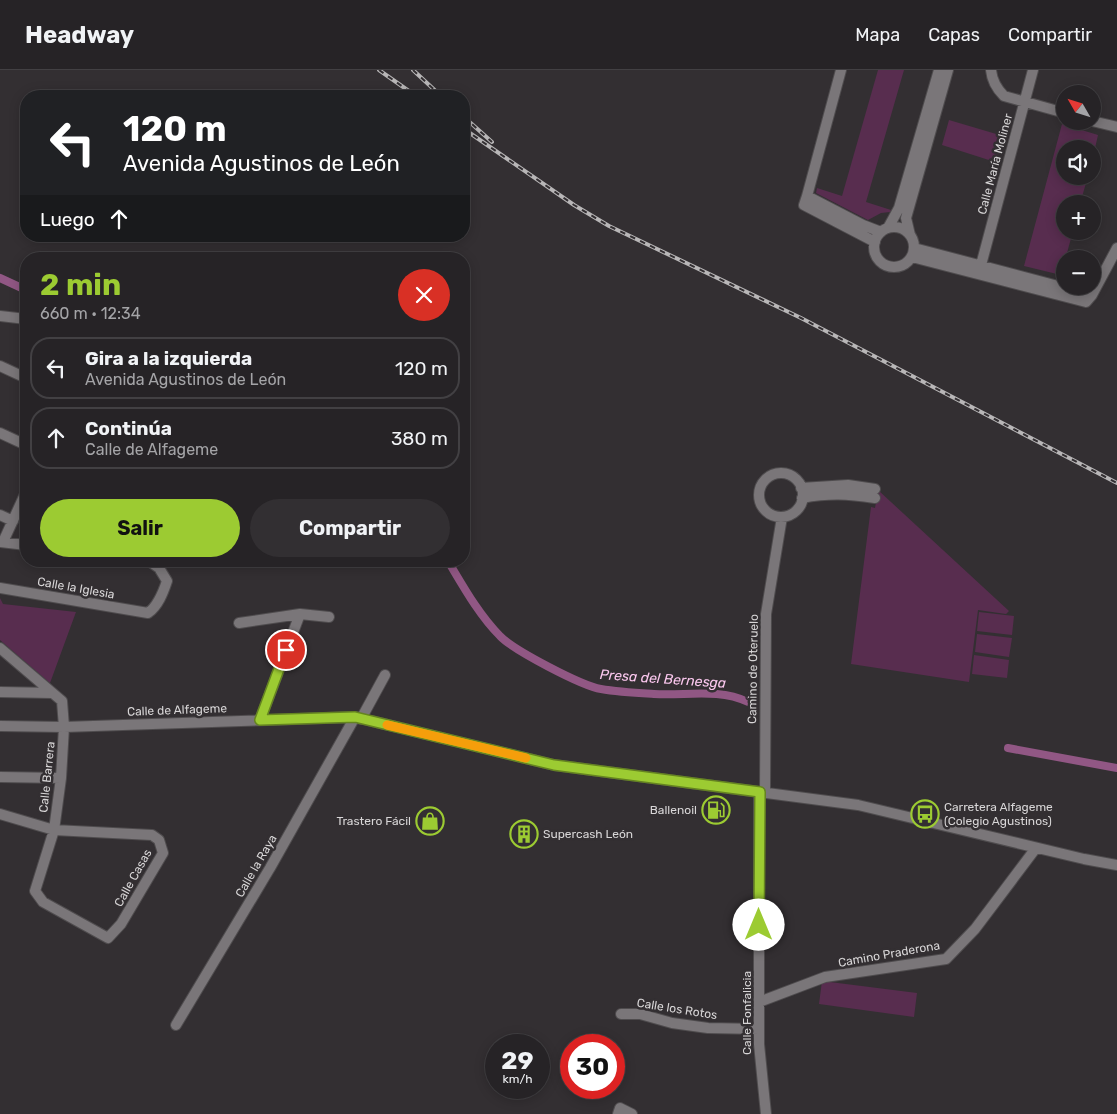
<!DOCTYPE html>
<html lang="es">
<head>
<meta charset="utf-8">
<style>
	:root { --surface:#262326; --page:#322f32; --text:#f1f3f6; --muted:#a4a4a7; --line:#424043; --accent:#9ccb32 }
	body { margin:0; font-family:Rubik,sans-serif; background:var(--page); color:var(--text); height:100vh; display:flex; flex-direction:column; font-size:19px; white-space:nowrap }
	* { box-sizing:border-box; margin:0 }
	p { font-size:16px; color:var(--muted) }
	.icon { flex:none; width:28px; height:28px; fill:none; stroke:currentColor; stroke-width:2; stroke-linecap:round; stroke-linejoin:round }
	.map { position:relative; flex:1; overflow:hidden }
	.drawer { position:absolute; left:20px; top:182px; width:450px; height:315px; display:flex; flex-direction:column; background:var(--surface); border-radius:20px; box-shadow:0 2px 12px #0003,0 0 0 1px var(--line) }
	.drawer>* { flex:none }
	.banner { position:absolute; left:20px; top:20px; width:450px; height:152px; border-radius:20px; box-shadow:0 2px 12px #0003,0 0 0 1px var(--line); background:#202124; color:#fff; overflow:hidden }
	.needle { width:32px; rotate:309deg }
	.controls { position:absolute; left:1056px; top:15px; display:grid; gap:10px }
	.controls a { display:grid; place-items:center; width:45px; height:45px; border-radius:50%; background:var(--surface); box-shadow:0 2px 12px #0003,0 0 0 1px var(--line); font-size:25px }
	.speed { position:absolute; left:485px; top:964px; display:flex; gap:10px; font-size:25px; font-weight:700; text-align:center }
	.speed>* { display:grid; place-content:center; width:65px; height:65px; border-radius:50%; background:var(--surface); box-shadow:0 2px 12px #0003,0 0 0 1px var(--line); line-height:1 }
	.speed small { font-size:12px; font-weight:400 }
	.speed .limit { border:8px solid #d22; background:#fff; color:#111 }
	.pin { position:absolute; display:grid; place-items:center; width:42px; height:42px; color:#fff; margin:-21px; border:2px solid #fff; border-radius:50%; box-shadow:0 1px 5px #0007 }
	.me { position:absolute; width:55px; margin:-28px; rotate:0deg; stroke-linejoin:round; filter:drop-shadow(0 0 4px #0008) }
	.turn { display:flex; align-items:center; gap:18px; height:105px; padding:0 20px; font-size:22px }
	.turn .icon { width:65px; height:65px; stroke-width:2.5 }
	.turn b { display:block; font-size:35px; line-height:42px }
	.then { display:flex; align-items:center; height:48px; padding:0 20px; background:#0003; gap:10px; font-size:19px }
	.round { display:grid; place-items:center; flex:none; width:52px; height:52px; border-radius:26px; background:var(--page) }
	.headline { display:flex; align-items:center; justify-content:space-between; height:85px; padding:0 20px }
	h1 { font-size:30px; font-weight:700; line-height:38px; color:var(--accent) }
	.cta { display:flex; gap:10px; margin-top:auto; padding:10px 20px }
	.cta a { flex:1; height:58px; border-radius:30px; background:var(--accent); color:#111; font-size:20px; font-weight:700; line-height:58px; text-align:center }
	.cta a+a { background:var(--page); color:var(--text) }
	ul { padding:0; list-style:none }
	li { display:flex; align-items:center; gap:15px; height:62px; margin:0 10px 8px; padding:0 10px; border:2px solid var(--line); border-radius:20px }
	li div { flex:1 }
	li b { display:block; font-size:19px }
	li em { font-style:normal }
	header { display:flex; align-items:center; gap:30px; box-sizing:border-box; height:70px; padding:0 25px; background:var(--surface); border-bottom:1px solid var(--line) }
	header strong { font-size:24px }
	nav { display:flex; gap:28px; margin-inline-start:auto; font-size:18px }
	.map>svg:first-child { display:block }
	.green { fill:#582d4f }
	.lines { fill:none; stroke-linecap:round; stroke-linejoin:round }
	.canal { stroke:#915784; stroke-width:8 }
	.minor-casing { stroke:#4f4c4e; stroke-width:12 }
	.minor { stroke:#7a7679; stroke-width:10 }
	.rail-casing { stroke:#b8b6b7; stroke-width:4 }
	.rail { stroke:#332f32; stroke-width:2; stroke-dasharray:5.5; stroke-linecap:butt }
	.route-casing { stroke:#658420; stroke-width:12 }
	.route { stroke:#9ccb32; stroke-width:9 }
	.slow { stroke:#f59e0b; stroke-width:9 }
	.labels { text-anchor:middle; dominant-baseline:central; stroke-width:5; stroke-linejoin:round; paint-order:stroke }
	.street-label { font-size:12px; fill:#d8d6d7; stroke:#332f32 }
	.poi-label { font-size:12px; fill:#d8d6d7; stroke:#332f32; text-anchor:start }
	.water-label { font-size:14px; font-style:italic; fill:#fcc8ef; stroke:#332f32 }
</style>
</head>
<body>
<header>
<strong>Headway</strong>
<nav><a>Mapa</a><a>Capas</a><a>Compartir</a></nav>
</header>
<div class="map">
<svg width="1117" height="1044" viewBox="0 0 1117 1044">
	<rect width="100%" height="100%" fill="#332f32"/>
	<path class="green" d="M 878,0 L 904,0 L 866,132 L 891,140 L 890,142 L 881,143 L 868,150 L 816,123 L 817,118 L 842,126 Z
		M 949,50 L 1003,66 L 995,92 L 942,75 Z
		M 1062,54 L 1098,65 L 1093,87 L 1092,79 L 1065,79 L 1065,106 L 1088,106 L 1080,134 L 1065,134 L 1065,161 L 1073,161 L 1061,205 L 1024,196 Z
		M 878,420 L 1009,541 L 1006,544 L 978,540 L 969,612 L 851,594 L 871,437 L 875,438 Z
		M 0,528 L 3,534 L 76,542 L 50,613 L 0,570 Z
		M 979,542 L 1014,546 L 1012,565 L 977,561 Z
		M 977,564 L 1012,568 L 1009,587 L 975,582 Z
		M 974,585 L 1009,590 L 1007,608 L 972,604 Z
		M 822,911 L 917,923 L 914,947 L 819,934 Z"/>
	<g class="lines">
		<path class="canal" d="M 0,208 L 26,220
			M 448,491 C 463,516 479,545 500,566 C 513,580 582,616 601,619 C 618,622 637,623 654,624 C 686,626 718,618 748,632
			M 1008,678 L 1117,698"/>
		<g class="minor-casing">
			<path id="minor" d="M 991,0 C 992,11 996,18 1004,26 L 1065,43
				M 1092,51 L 1117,57
				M 807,126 L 841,0
				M874 177a20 20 0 1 1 40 0a20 20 0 1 1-40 0Z
				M 888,158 L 899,138 L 939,0
				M 910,165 L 906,148 L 948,0
				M 875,172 L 804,135 L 807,126 L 863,155 L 881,162
				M 914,178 L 1092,225
				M 912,187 L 1086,232 L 1092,225 L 1117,178
				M 981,195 L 1033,0
				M 0,246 L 26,249
				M 0,296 L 26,308
				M 0,363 L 26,375
				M759 425a22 22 0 1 1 44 0a22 22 0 1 1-44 0Z
				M 801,418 L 848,415 L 875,419
				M 802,428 C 830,423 847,424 875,428
				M 0,445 L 13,451
				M 0,472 L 26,475
				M 3,472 L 26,422
				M 0,518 L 148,543 C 158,536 163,523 167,511 L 159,498 L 149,491
				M 239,553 L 300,544 L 329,547
				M 0,578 L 62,631 L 64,657 L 61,708 L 54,760 L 35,821 L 43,832 L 108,868 L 121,854 L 163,783 L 159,770 L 152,765 L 54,760 L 0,744
				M 0,622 L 52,623
				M 361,649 L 385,605
				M 260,650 L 300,544
				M 0,656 L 64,657 L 355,647 L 554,695 L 858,735 L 1084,789 L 1117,795
				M 0,707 L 61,708
				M 759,722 L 759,974 L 766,1044
				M 765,722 L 766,544 L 782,447
				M 759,932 L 825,907 L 946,889 L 975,859 L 1036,778
				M 621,944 L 640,944 L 672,953 L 708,958 L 759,959
				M 176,955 L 270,798 L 355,647
				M 618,1044 L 620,1038 L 632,1044"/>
		</g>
		<use href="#minor" class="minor"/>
		<g class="rail-casing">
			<path id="rail" d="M 379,0 L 416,26
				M 413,0 L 441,26
				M 464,47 L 492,72
				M 464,59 L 574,135 L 609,156 L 801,248 L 1117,413"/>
		</g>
		<use href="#rail" class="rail"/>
	</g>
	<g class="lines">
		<g class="route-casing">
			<path id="route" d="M 286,580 L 260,650 L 355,647 L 554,695 L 760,722 L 759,855"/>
		</g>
		<use href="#route" class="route"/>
		<path class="slow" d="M 387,655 L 526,688"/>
	</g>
	<defs>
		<g id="fuel-ring" transform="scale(1.4375)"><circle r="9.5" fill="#332f32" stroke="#9ccb32" stroke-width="1.5"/><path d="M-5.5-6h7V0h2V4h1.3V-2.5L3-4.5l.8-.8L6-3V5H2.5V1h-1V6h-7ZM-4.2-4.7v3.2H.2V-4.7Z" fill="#9ccb32"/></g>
		<g id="bus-ring" transform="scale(1.4375)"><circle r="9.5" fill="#332f32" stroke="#9ccb32" stroke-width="1.5"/><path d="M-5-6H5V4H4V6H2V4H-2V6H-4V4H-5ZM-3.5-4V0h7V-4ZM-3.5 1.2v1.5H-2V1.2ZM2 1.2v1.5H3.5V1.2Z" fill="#9ccb32"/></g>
		<g id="shop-ring" transform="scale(1.4375)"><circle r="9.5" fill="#332f32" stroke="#9ccb32" stroke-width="1.5"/><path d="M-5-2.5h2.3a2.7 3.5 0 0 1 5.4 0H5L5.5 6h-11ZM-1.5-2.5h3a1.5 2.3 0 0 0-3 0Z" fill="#9ccb32"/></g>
		<g id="building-ring" transform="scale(1.4375)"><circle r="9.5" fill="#332f32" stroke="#9ccb32" stroke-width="1.5"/><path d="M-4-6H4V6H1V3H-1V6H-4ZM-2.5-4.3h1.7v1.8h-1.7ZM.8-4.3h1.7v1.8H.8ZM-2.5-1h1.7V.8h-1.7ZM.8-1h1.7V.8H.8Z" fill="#9ccb32"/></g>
	</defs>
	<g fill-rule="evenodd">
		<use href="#fuel-ring" x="716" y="740"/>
		<use href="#bus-ring" x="925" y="744"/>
		<use href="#shop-ring" x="430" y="751"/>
		<use href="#building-ring" x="524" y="764"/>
	</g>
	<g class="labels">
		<g class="street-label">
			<text transform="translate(995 94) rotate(-75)">Calle María Moliner</text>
			<text transform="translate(76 518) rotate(10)">Calle la Iglesia</text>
			<text transform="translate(753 599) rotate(-89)">Camino de Oteruelo</text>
			<text transform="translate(177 640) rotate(-2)">Calle de Alfageme</text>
			<text transform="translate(47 707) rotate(-84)">Calle Barrera</text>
			<text transform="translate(256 796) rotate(-60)">Calle la Raya</text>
			<text transform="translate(133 808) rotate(-61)">Calle Casas</text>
			<text transform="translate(889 884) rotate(-10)">Camino Praderona</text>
			<text transform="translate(677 939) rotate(9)">Calle los Rotos</text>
			<text transform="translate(747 943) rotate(-90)">Calle Fonfalicia</text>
		</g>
		<g class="poi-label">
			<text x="944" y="737">Carretera Alfageme<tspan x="944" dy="14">(Colegio Agustinos)</tspan></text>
			<text x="697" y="740" text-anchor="end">Ballenoil</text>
			<text x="411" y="751" text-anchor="end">Trastero Fácil</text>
			<text x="543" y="764">Supercash León</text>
		</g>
		<g class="water-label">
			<text transform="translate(663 609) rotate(4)">Presa del Bernesga</text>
		</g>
	</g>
</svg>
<div class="controls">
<a><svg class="needle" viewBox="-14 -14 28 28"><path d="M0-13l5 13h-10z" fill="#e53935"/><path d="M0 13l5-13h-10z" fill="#a4a4a7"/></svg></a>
<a><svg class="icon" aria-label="sound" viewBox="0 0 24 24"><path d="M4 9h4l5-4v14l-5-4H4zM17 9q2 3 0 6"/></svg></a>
<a>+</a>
<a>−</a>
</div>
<div class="speed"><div>29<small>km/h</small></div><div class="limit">30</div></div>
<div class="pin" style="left:286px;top:580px;background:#d93025"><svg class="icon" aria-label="arrive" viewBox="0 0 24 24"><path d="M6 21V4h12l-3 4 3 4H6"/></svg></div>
<svg class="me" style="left:759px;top:855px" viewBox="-20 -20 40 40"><circle r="19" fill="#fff"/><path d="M0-13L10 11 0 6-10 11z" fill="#9ccb32"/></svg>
<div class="banner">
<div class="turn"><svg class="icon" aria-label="left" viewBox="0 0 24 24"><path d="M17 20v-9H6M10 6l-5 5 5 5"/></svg><div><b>120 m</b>Avenida Agustinos de León</div></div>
<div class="then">Luego<svg class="icon" aria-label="ahead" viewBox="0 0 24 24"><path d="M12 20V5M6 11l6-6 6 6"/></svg></div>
</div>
<section class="drawer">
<div class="headline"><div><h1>2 min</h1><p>660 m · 12:34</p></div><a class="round" style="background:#d93025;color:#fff"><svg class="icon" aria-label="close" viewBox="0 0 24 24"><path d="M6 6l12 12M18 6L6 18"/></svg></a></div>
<ul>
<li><svg class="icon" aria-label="left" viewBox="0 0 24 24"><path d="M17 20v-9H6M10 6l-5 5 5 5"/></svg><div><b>Gira a la izquierda</b><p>Avenida Agustinos de León</p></div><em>120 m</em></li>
<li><svg class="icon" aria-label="ahead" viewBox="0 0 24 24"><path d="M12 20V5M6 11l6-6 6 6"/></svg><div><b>Continúa</b><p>Calle de Alfageme</p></div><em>380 m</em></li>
</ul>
<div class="cta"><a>Salir</a><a>Compartir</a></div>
</section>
</div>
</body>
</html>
